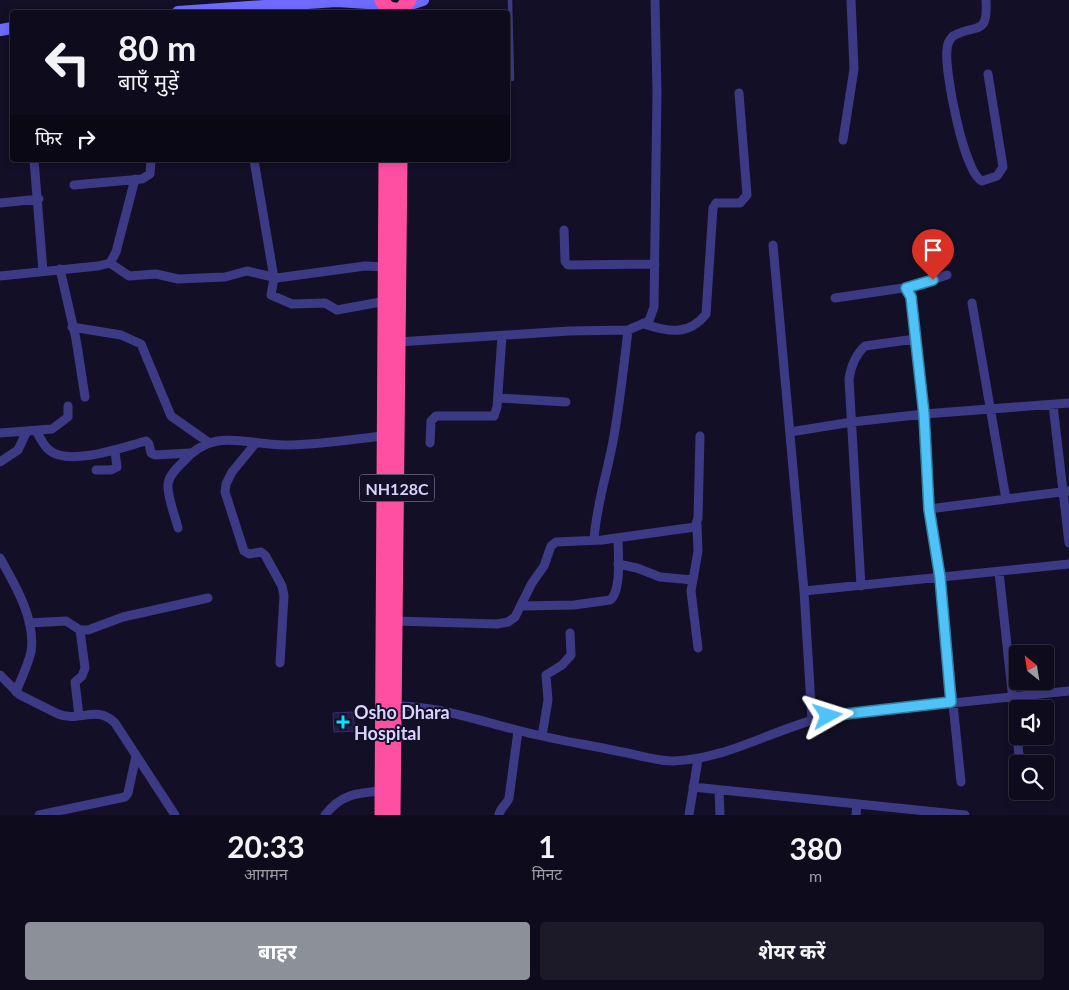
<!DOCTYPE html>
<html lang="hi">
<head>
<meta charset="utf-8">
<style>
	:root { --surface:#0e0b1c; --page:#1c1929; --text:#f1f3f6; --muted:#9b9ba3; --line:#2e2b3b; --accent:#8c9099 }
	body { margin:0; font-family:Lato,"Noto Sans Devanagari",sans-serif; background:var(--page); color:var(--text); height:100vh; display:flex; flex-direction:column; font-size:19px; white-space:nowrap }
	* { box-sizing:border-box; margin:0 }
	p { font-size:16px; color:var(--muted) }
	.icon { flex:none; width:28px; height:28px; fill:none; stroke:currentColor; stroke-width:2; stroke-linecap:round; stroke-linejoin:round }
	.map { position:relative; height:815px; overflow:hidden }
	.panel { display:flex; flex-direction:column; background:var(--surface); flex:1 }
	.panel>* { flex:none }
	.banner { position:absolute; left:10px; top:10px; width:500px; height:152px; border-radius:5px; box-shadow:0 2px 8px #0003,0 0 0 1px var(--line); background:#0e0b1c; color:var(--text); overflow:hidden }
	.needle { width:32px; rotate:330deg }
	.buttons { position:absolute; left:1009px; top:645px; display:grid; gap:10px }
	.buttons a { display:grid; place-items:center; width:45px; height:45px; border-radius:5px; background:var(--surface); box-shadow:0 2px 8px #0003,0 0 0 1px var(--line); font-size:25px }
	.pin { position:absolute; display:grid; place-items:center; width:42px; height:42px; color:#fff; margin:-51px -21px; border-radius:50% 50% 50% 0; rotate:-45deg; box-shadow:0 0 5px #0007 }
	.pin .icon { rotate:45deg }
	.me { position:absolute; width:55px; margin:-28px; rotate:84deg; stroke-linejoin:round; filter:drop-shadow(0 0 4px #0008) }
	.turn { display:flex; align-items:center; gap:18px; height:105px; padding:0 25px; font-size:22px }
	.turn .icon { width:65px; height:65px; stroke-width:2.5 }
	.turn b { display:block; font-size:35px; line-height:42px }
	.then { display:flex; align-items:center; height:48px; padding:0 25px; background:#0003; gap:10px; font-size:19px }
	.eta { display:flex; justify-content:space-evenly; align-items:center; height:85px; text-align:center }
	.eta b { font-size:30px; font-weight:700; line-height:35px }
	.cta { display:flex; gap:10px; margin-top:auto; padding:10px 25px }
	.cta a { flex:1; height:58px; border-radius:5px; background:var(--accent); color:#fff; font-size:20px; font-weight:700; line-height:58px; text-align:center }
	.cta a+a { background:var(--page); color:var(--text) }
	.map>svg:first-child { display:block }
	.building { fill:#241b47; stroke:#3b2d73 }
	.lines { fill:none; stroke-linecap:round; stroke-linejoin:round }
	.lane { stroke:#3d3a85; stroke-width:4.5 }
	.street { stroke:#3d3a85; stroke-width:9 }
	.secondary { stroke:#6f6bff; stroke-width:12 }
	.highway { stroke:#ff4fa3; stroke-width:15 }
	.route-casing { stroke:#337fa1; stroke-width:12 }
	.route { stroke:#4fc3f7; stroke-width:9 }
	.poi-dot { fill:#00e5ff; stroke:#130f26; stroke-width:2 }
	.labels { text-anchor:middle; dominant-baseline:central; stroke-width:4; stroke-linejoin:round; paint-order:stroke }
	.shield { fill:#130f26; stroke:#9e99be; stroke-width:1 }
	.shield-label { font-size:16px; font-weight:bold; fill:#d9d4ff }
	.poi-label { font-size:18px; font-weight:bold; fill:#d9d4ff; stroke:#130f26; text-anchor:start }
</style>
</head>
<body>
<div class="map">
<svg width="1069" height="815" viewBox="0 0 1069 815">
	<rect width="100%" height="100%" fill="#130f26"/>
	<path class="building" d="M 353,712 L 355,731 L 334,732 L 333,713 Z"/>
	<g class="lines">
		<path class="lane" d="M 510,0 L 512,79"/>
		<path class="street" d="M 986,0 C 988,37 977,23 953,36 C 949,40 947,44 947,50 C 944,69 964,174 982,181 L 997,176 L 1003,167 L 988,74
			M 843,140 L 854,69 L 851,0
			M 34,160 L 43,271
			M 254,160 L 274,278 L 271,295 L 292,304 L 325,303 L 337,310 L 386,301
			M 74,185 L 142,179 L 150,174 L 151,160
			M 0,203 L 39,199
			M 564,230 L 565,261 L 568,265 L 655,264
			M 773,245 L 804,591 L 1069,564
			M 110,263 L 129,276 L 156,274 L 178,279 L 225,277 L 247,271 L 277,278 L 365,266 L 386,267
			M 60,269 L 76,339 L 85,397
			M 0,276 L 98,266 L 110,263 L 116,252 L 135,179
			M 906,289 L 947,275
			M 835,298 L 903,288 L 911,297 L 924,414 L 929,509 L 940,577 L 961,782
			M 972,303 L 1006,499
			M 644,324 C 668,332 689,336 706,314 L 713,208 L 716,203 L 740,203 L 747,195 L 739,93
			M 72,327 L 121,335 L 141,344 L 171,416 L 208,442
			M 398,342 L 569,331 L 628,330 L 649,321 L 654,307 L 657,92 L 655,0
			M 498,398 L 566,402
			M 1053,405 L 1069,543
			M 36,431 C 40,437 43,445 49,450 C 69,467 123,447 146,441 L 149,444 L 151,453 L 155,455 L 190,453
			M 790,432 L 852,422 L 924,414 L 1069,403
			M 0,433 L 52,429 L 68,417 L 68,406
			M 430,443 L 431,421 L 436,416 L 494,416 L 497,407 L 502,336
			M 255,444 L 232,472 L 226,484 L 225,492 L 244,551 L 249,554 L 261,552 L 265,555 L 282,586 L 284,596 L 280,663
			M 0,462 L 18,450 L 27,431
			M 96,470 L 111,470 L 117,467 L 115,451
			M 929,509 L 1069,491
			M 697,525 L 698,551 L 691,591 L 698,648
			M 178,528 C 175,515 167,497 168,484 C 169,475 177,468 183,462 C 214,426 245,445 285,445 C 318,445 351,439 384,436
			M 594,540 C 596,505 608,471 614,436 C 620,401 624,365 628,330
			M 0,558 C 15,585 36,619 31,652 C 28,665 21,679 16,692
			M 618,564 L 637,568 L 660,577 L 693,580
			M 999,572 L 1020,764
			M 861,586 L 849,379 C 851,366 855,355 865,346 L 915,339
			M 804,591 L 812,720
			M 521,606 L 574,605 L 610,600 C 622,591 618,552 618,538
			M 395,621 L 497,624 L 508,622 L 515,617 L 532,583 L 544,566 L 551,546 L 556,542 L 602,540 L 695,527 L 698,518 L 700,436
			M 29,623 L 66,621 L 80,630 L 88,630 L 123,617 L 208,598
			M 0,675 L 20,695 L 58,714 C 80,723 96,704 115,723 L 175,815
			M 391,706 C 435,705 476,720 517,730 C 550,739 584,744 617,751 C 635,754 655,761 673,761 C 729,759 775,728 828,716 L 1069,691
			M 79,716 L 75,682 L 82,676 L 85,668 L 80,630
			M 542,736 L 548,700 L 546,675 L 562,665 L 571,655 L 570,633
			M 693,787 L 965,815
			M 719,790 L 720,815
			M 39,815 L 125,797 L 128,793 L 136,756
			M 325,815 C 341,794 357,793 382,791
			M 499,815 C 500,807 507,805 509,798 L 518,731
			M 689,815 L 698,759
			M 856,815 L 857,804"/>
		<path class="secondary" d="M 407,5 L 423,0
			M 178,12 L 336,1 L 384,4
			M 0,30 L 12,28"/>
		<path class="highway" d="M 382,0 C 386,9 392,11 401,10 L 409,0
			M 382,815 L 386,160
			M 393,815 L 400,160"/>
	</g>
	<g class="lines">
		<g class="route-casing">
			<path id="route" d="M 828,716 L 951,702 L 940,577 L 929,509 L 924,414 L 911,297 L 906,288 L 933,280"/>
		</g>
		<use href="#route" class="route"/>
	</g>
	<path class="poi-dot" d="M340.5 714.5h5v5h5v5h-5v5h-5v-5h-5v-5h5z"/>
	<g class="labels">
		<rect class="shield" x="359.5" y="474.5" width="75" height="27" rx="4"/>
		<g class="shield-label">
			<text x="397" y="488">NH128C</text>
		</g>
		<g class="poi-label">
			<text x="354" y="712">Osho Dhara<tspan x="354" dy="21">Hospital</tspan></text>
		</g>
	</g>
</svg>
<div class="buttons">
<a><svg class="needle" viewBox="-14 -14 28 28"><path d="M0-13l5 13h-10z" fill="#e53935"/><path d="M0 13l5-13h-10z" fill="#9b9ba3"/></svg></a>
<a><svg class="icon" aria-label="sound" viewBox="0 0 24 24"><path d="M4 9h4l5-4v14l-5-4H4zM17 9q2 3 0 6"/></svg></a>
<a><svg class="icon" aria-label="search" viewBox="0 0 24 24"><circle cx="10" cy="10" r="6"/><path d="M15 15l6 6"/></svg></a>
</div>
<div class="pin" style="left:933px;top:280px;background:#d93025"><svg class="icon" aria-label="arrive" viewBox="0 0 24 24"><path d="M6 21V4h12l-3 4 3 4H6"/></svg></div>
<svg class="me" style="left:828px;top:716px" viewBox="-20 -20 40 40"><path d="M0-17L14 15 0 8-14 15z" fill="#4fc3f7" stroke="#fff" stroke-width="4"/></svg>
<div class="banner">
<div class="turn"><svg class="icon" aria-label="left" viewBox="0 0 24 24"><path d="M17 20v-9H6M10 6l-5 5 5 5"/></svg><div><b>80 m</b>बाएँ मुड़ें</div></div>
<div class="then">फिर<svg class="icon" aria-label="right" viewBox="0 0 24 24"><path d="M7 20v-9h11M14 6l5 5-5 5"/></svg></div>
</div>
</div>
<section class="panel">
<div class="eta">
<div><b>20:33</b><p>आगमन</p></div>
<div><b>1</b><p>मिनट</p></div>
<div><b>380</b><p>m</p></div>
</div>
<div class="cta"><a>बाहर</a><a>शेयर करें</a></div>
</section>
</body>
</html>
